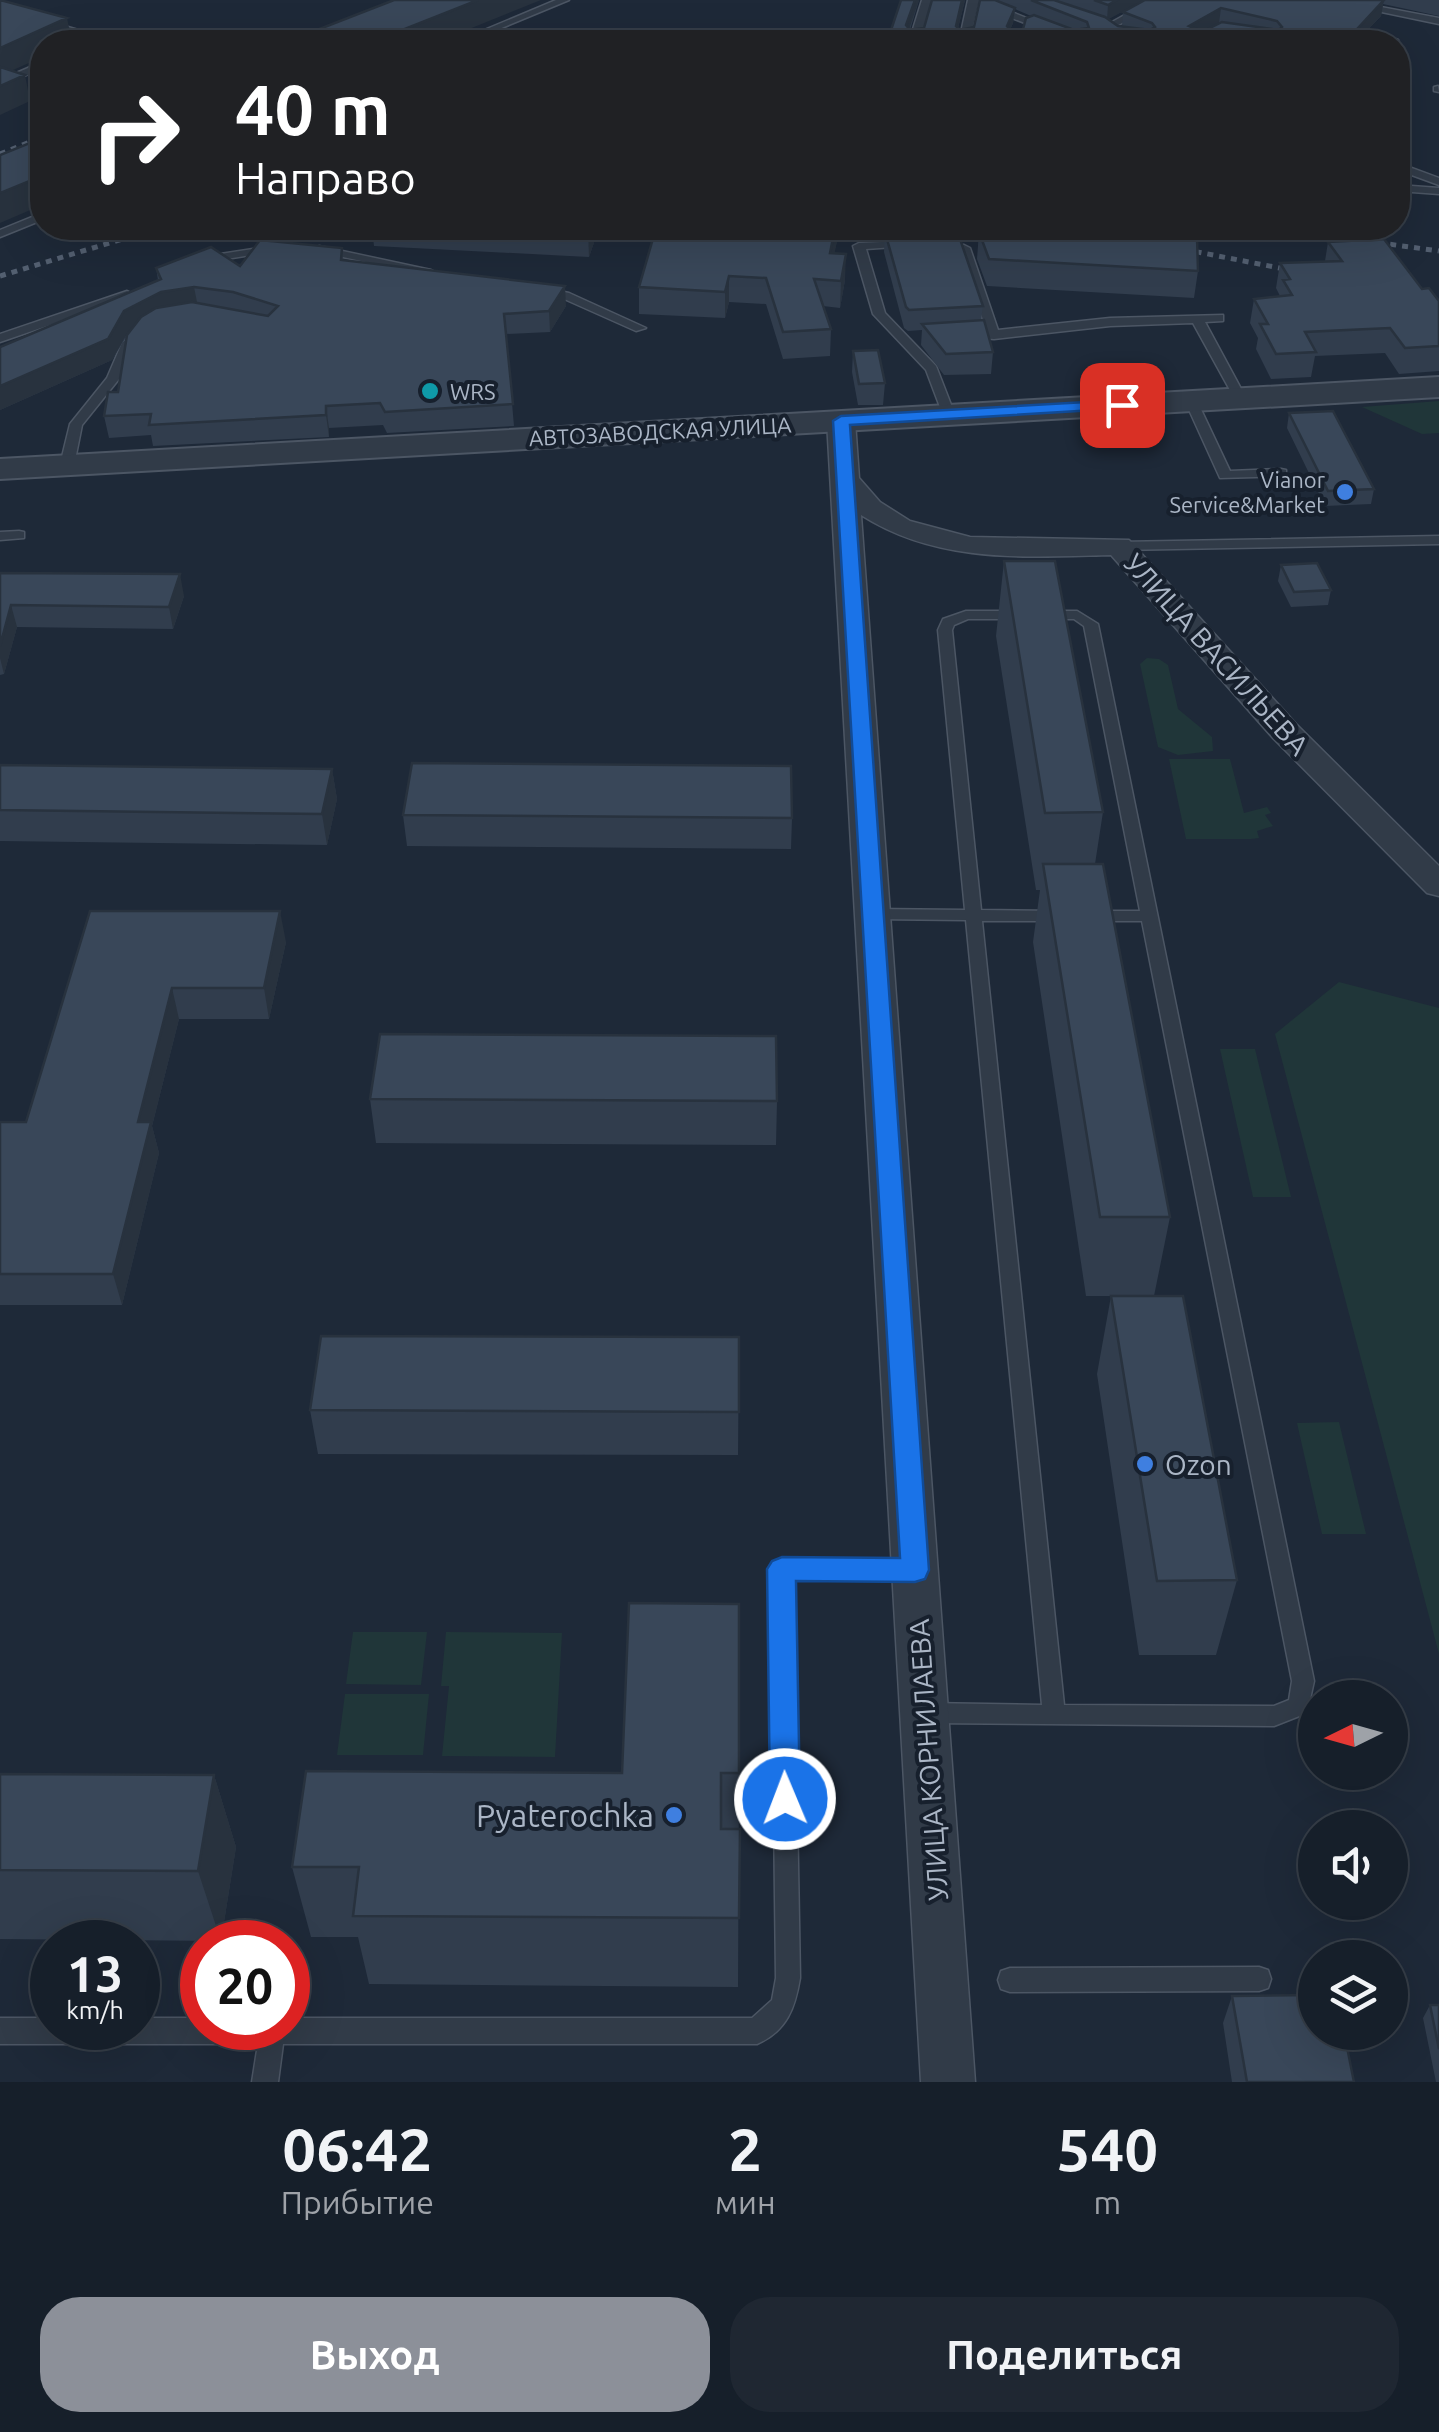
<!DOCTYPE html>
<html lang="ru">
<head>
<meta charset="utf-8">
<style>
	:root { --surface:#161f2a; --page:#1f2732; --text:#f1f3f6; --muted:#9ea2a8; --line:#353d47; --accent:#8c9099 }
	body { margin:0; font-family:Ubuntu,sans-serif; background:var(--page); color:var(--text); height:100vh; display:flex; flex-direction:column; font-size:38px; white-space:nowrap }
	* { box-sizing:border-box; margin:0 }
	p { font-size:32px; color:var(--muted) }
	.icon { flex:none; width:55px; height:55px; fill:none; stroke:currentColor; stroke-width:2; stroke-linecap:round; stroke-linejoin:round }
	.map { position:relative; height:2082px; overflow:hidden }
	.panel { display:flex; flex-direction:column; background:var(--surface); flex:1 }
	.panel>* { flex:none }
	.top-card { position:absolute; left:30px; top:30px; width:1380px; height:210px; border-radius:40px; box-shadow:0 10px 40px #0002,0 0 0 2px var(--line); background:#202124; color:#fff; overflow:hidden }
	.needle { width:65px; rotate:265deg }
	.buttons { position:absolute; left:1298px; top:1680px; display:grid; gap:20px }
	.buttons a { display:grid; place-items:center; width:110px; height:110px; border-radius:50%; background:var(--surface); box-shadow:0 10px 40px #0002,0 0 0 2px var(--line); font-size:50px }
	.speed { position:absolute; left:30px; top:1920px; display:flex; gap:20px; font-size:50px; font-weight:700; text-align:center }
	.speed>* { display:grid; place-content:center; width:130px; height:130px; border-radius:50%; background:var(--surface); box-shadow:0 10px 40px #0002,0 0 0 2px var(--line); line-height:1 }
	.speed small { font-size:25px; font-weight:400 }
	.speed .limit { border:15px solid #d22; background:#fff; color:#111 }
	.pin { position:absolute; display:grid; place-items:center; width:85px; height:85px; color:#fff; margin:-42px; border-radius:20px; box-shadow:0 5px 15px #0006 }
	.me { position:absolute; width:110px; margin:-55px; rotate:359deg; stroke-linejoin:round; filter:drop-shadow(0 0 8px #0008) }
	.turn { display:flex; align-items:center; gap:35px; height:210px; padding:0 40px; font-size:45px }
	.turn .icon { width:130px; height:130px; stroke-width:2.5 }
	.turn b { display:block; font-size:70px; line-height:85px }
	.eta { display:flex; justify-content:space-evenly; align-items:center; height:170px; text-align:center }
	.eta b { font-size:60px; font-weight:600; line-height:70px }
	.button { display:flex; gap:20px; margin-top:auto; padding:20px 40px }
	.button a { flex:1; height:115px; border-radius:40px; background:var(--accent); color:#fff; font-size:40px; font-weight:600; line-height:115px; text-align:center }
	.button a+a { background:var(--page); color:var(--text) }
	.map>svg:first-child { display:block }
	.green { fill:#203639 }
	.lines { fill:none; stroke-linecap:round; stroke-linejoin:round }
	.service-casing { stroke:#4c5664; stroke-width:3 }
	.minor-casing { stroke:#4c5664; stroke-width:3 }
	.tertiary-casing { stroke:#4c5664; stroke-width:4 }
	.service { fill:#313b48; fill-rule:evenodd }
	.minor { fill:#313b48; fill-rule:evenodd }
	.tertiary { fill:#313b48; fill-rule:evenodd }
	.rail { stroke:#535f70; stroke-width:5; stroke-dasharray:6 6; stroke-linecap:butt }
	.wall { fill:#313d4d; fill-rule:evenodd }
	.shaded-wall { fill:#28323e }
	.building { fill:#394759; stroke:#28323e; stroke-width:2.5 }
	.route { fill:#1a73e8; stroke:#114b97; stroke-width:2.5 }
	.culture-dot { fill:#0f9aa8; stroke:#17202d; stroke-width:4 }
	.shop-dot { fill:#3f7fe0; stroke:#17202d; stroke-width:4 }
	.labels { text-anchor:middle; dominant-baseline:central; stroke-width:8; stroke-linejoin:round; paint-order:stroke }
	.far-poi-label { font-size:22px; fill:#abb6c6; stroke:#17202d; text-anchor:start }
	.far-street-label { font-size:22px; fill:#abb6c6; stroke:#17202d }
	.street-label { font-size:28px; fill:#abb6c6; stroke:#17202d }
	.poi-label { font-size:28px; fill:#abb6c6; stroke:#17202d; text-anchor:start }
	.near-poi-label { font-size:32px; fill:#abb6c6; stroke:#17202d; text-anchor:end }
</style>
</head>
<body>
<div class="map">
<svg width="1439" height="2082" viewBox="0 0 1439 2082">
	<rect width="100%" height="100%" fill="#1e2938"/>
	<path class="green" d="M 1439,401 L 1439,433 L 1422,434 L 1362,407 Z
		M 1147,658 L 1159,659 L 1168,665 L 1178,709 L 1212,737 L 1213,751 L 1178,755 L 1158,747 L 1140,664 Z
		M 1169,759 L 1230,759 L 1244,813 L 1267,807 L 1271,813 L 1265,815 L 1273,826 L 1257,831 L 1259,838 L 1251,839 L 1186,839 Z
		M 1339,982 L 1439,1008 L 1439,1654 L 1275,1034 Z
		M 1220,1049 L 1255,1049 L 1291,1197 L 1253,1197 Z
		M 1339,1422 L 1366,1534 L 1322,1534 L 1297,1423 Z
		M 353,1632 L 427,1632 L 421,1685 L 346,1684 Z
		M 446,1632 L 562,1633 L 555,1757 L 442,1756 L 449,1686 L 441,1686 Z
		M 345,1694 L 429,1694 L 423,1755 L 337,1755 Z"/>
	<g class="lines">
		<g class="service-casing">
			<path id="service" d="M 556,0 L 569,0 L 468,42 L 456,42 Z
				M 922,0 L 932,0 L 919,42 L 909,42 Z
				M 968,0 L 982,0 L 1051,28 L 1043,30 L 978,5 L 969,42 L 959,42 Z
				M 1152,0 L 1164,0 L 1111,29 L 1103,27 Z
				M 1324,0 L 1344,0 L 1439,18 L 1439,24 Z
				M 0,7 L 102,37 L 104,39 L 99,42 L 86,42 L 89,39 L 0,13 Z
				M 1218,27 L 1274,40 L 1276,42 L 1260,42 L 1219,33 L 1202,42 L 1191,42 Z
				M 1395,39 L 1398,40 L 1398,44 L 1389,42 Z
				M 42,62 L 42,68 L 0,87 L 0,80 Z
				M 1438,86 L 1439,92 L 1434,91 L 1434,87 Z
				M 1398,163 L 1439,178 L 1439,185 L 1398,170 Z
				M 1398,185 L 1439,188 L 1439,194 L 1398,191 Z
				M 42,213 L 42,220 L 0,237 L 0,230 Z
				M 905,241 L 911,244 L 909,246 L 866,249 L 885,313 L 936,366 L 955,415 L 953,418 L 943,415 L 926,370 L 873,314 L 853,246 L 859,243 Z
				M 941,243 L 964,245 L 970,248 L 998,330 L 1110,318 L 1223,315 L 1223,321 L 1205,322 L 1246,398 L 1236,401 L 1193,323 L 1110,326 L 994,339 L 981,338 L 981,332 L 987,331 L 959,251 L 937,248 L 935,246 Z
				M 273,246 L 277,247 L 277,251 L 201,263 L 195,260 L 201,257 Z
				M 319,246 L 431,270 L 437,273 L 431,276 L 315,251 L 313,249 Z
				M 545,288 L 569,293 L 646,328 L 636,331 L 562,298 L 541,294 L 539,292 Z
				M 127,291 L 131,293 L 131,297 L 0,342 L 0,334 Z
				M 136,331 L 146,334 L 131,348 L 119,379 L 82,425 L 74,465 L 67,469 L 62,468 L 60,465 L 70,424 L 107,378 L 122,343 Z
				M 1191,397 L 1197,401 L 1230,471 L 1281,469 L 1286,470 L 1286,476 L 1220,478 L 1185,401 Z
				M 19,531 L 24,532 L 24,538 L 0,540 L 0,532 Z
				M 1439,536 L 1439,544 L 1119,550 L 1112,546 L 1119,542 Z
				M 966,611 L 1077,611 L 1098,624 L 1314,1681 L 1307,1713 L 1274,1726 L 926,1723 L 918,1720 L 915,1713 L 918,1706 L 926,1703 L 1042,1705 L 966,920 L 873,919 L 865,914 L 873,909 L 965,910 L 938,630 L 943,619 ZM 968,619 L 1074,619 L 1084,626 L 1140,911 L 1089,911 L 1081,916 L 1089,921 L 1142,921 L 1292,1681 L 1289,1700 L 1274,1706 L 1064,1705 L 982,921 L 1058,921 L 1066,916 L 1058,911 L 981,910 L 952,630 L 954,625 Z
				M 782,1560 L 915,1561 L 923,1563 L 926,1570 L 923,1577 L 915,1579 L 793,1578 L 800,1978 C 795,2008 787,2031 757,2044 L 283,2044 L 278,2082 L 252,2082 L 258,2044 L 0,2044 L 0,2018 L 52,2018 L 52,2028 L 138,2028 L 138,2018 L 202,2018 L 202,2028 L 288,2028 L 288,2018 L 752,2018 L 772,2000 L 776,1978 L 771,1569 L 774,1562 Z
				M 1259,1967 L 1268,1970 L 1271,1979 L 1268,1988 L 1259,1991 L 1010,1992 L 1001,1989 L 998,1980 L 1001,1971 L 1010,1968 Z"/>
		</g>
		<g class="minor-casing">
			<path id="minor" d="M 841,413 L 855,421 L 859,478 L 880,502 L 910,521 L 970,537 L 1129,540 L 1296,724 L 1439,866 L 1439,896 L 1427,893 L 1273,738 L 1111,555 C 1024,557 938,564 861,515 L 975,2082 L 921,2082 L 827,421 Z"/>
		</g>
		<g class="tertiary-casing">
			<path id="tertiary" d="M 1439,377 L 1439,397 L 0,479 L 0,459 Z"/>
		</g>
		<use href="#service" class="service"/>
		<use href="#minor" class="minor"/>
		<use href="#tertiary" class="tertiary"/>
		<path class="rail" d="M 0,154 L 42,137
			M 1187,228 L 1330,236 L 1439,251
			M 1172,247 L 1305,273
			M 0,276 L 159,228"/>
	</g>
	<path class="wall" d="M 919,0 L 910,30 L 924,28 L 932,0 L 965,0 L 958,28 L 960,30 L 974,27 L 981,0 L 1144,0 L 1108,19 L 1118,26 L 1122,27 L 1123,12 L 1145,0 L 1439,0 L 1439,16 L 1383,4 L 1381,16 L 1356,42 L 1206,42 L 1208,30 L 1198,35 L 887,42 ZM 1015,9 L 1031,16 L 1023,29 L 1010,30 L 1013,23 Z
		M 372,228 L 599,228 L 589,257 L 374,246 Z
		M 885,232 L 934,240 L 983,306 L 981,320 L 993,352 L 991,374 L 944,375 L 921,345 L 922,330 L 908,331 L 904,328 L 884,252 Z
		M 979,232 L 1198,271 L 1194,298 L 987,286 L 977,259 Z
		M 838,237 L 834,253 L 845,280 L 840,308 L 823,306 L 831,329 L 830,356 L 783,359 L 766,304 L 729,302 L 725,318 L 639,314 L 639,287 Z
		M 1328,242 L 1422,289 L 1439,301 L 1439,371 L 1399,374 L 1385,353 L 1315,356 L 1311,377 L 1271,379 L 1256,349 L 1258,338 L 1250,323 L 1254,299 L 1280,296 L 1276,288 L 1280,263 L 1325,261 Z
		M 342,248 L 343,261 L 566,306 L 550,332 L 506,334 L 514,426 L 387,433 L 383,425 L 329,428 L 329,437 L 153,446 L 151,435 L 109,438 L 104,416 L 118,392 L 130,331 L 112,360 L 0,410 L 0,347 L 158,280 L 156,268 L 240,266 Z
		M 853,351 L 885,383 L 883,405 L 858,405 L 852,372 Z
		M 1289,413 L 1374,489 L 1371,504 L 1325,506 L 1287,428 Z
		M 1004,561 L 1103,812 L 1095,864 L 1170,1217 L 1154,1296 L 1086,1296 L 1033,942 L 1040,890 L 1036,890 L 996,636 Z
		M 1281,565 L 1331,590 L 1328,605 L 1291,607 L 1278,581 Z
		M 0,573 L 184,596 L 173,629 L 17,627 L 4,674 L 0,675 Z
		M 0,765 L 332,769 L 337,799 L 327,845 L 0,841 Z
		M 403,815 L 792,818 L 791,849 L 407,846 Z
		M 90,911 L 286,942 L 269,1019 L 179,1019 L 152,1126 L 159,1153 L 122,1305 L 0,1305 L 0,1122 L 26,1122 Z
		M 370,1099 L 777,1101 L 776,1145 L 376,1143 Z
		M 1111,1296 L 1237,1580 L 1216,1655 L 1139,1655 L 1097,1374 Z
		M 739,1337 L 738,1455 L 318,1454 L 310,1410 Z
		M 306,1771 L 739,1773 L 738,1987 L 369,1984 L 358,1937 L 311,1937 L 292,1867 Z
		M 0,1774 L 214,1775 L 236,1847 L 221,1941 L 0,1939 Z
		M 1232,1996 L 1354,2082 L 1232,2082 L 1223,2023 Z
		M 1430,2005 L 1439,2005 L 1439,2082 L 1436,2082 L 1423,2018 Z"/>
	<path class="shaded-wall" d="M 478,0 L 541,0 L 437,42 L 372,42 Z
		M 915,0 L 919,0 L 905,41 L 906,25 Z
		M 962,0 L 965,0 L 955,41 L 956,26 Z
		M 1117,0 L 1144,0 L 1107,20 L 1108,5 Z
		M 1384,0 L 1381,16 L 1356,42 L 1345,42 Z
		M 1015,8 L 1013,23 L 1005,41 L 1007,26 Z
		M 1221,8 L 1219,23 L 1198,35 L 1197,42 L 1176,42 L 1189,26 Z
		M 67,18 L 72,42 L 42,42 L 42,57 L 0,76 L 0,48 Z
		M 25,75 L 30,101 L 0,115 L 0,86 Z
		M 42,176 L 42,205 L 0,223 L 0,193 Z
		M 589,228 L 599,228 L 589,257 L 588,230 Z
		M 835,228 L 838,228 L 838,237 L 829,279 L 830,253 Z
		M 846,254 L 845,280 L 840,308 L 841,281 Z
		M 729,276 L 729,302 L 725,318 L 725,292 Z
		M 565,286 L 566,306 L 550,332 L 549,311 Z
		M 194,287 L 198,307 L 165,312 L 128,332 L 112,360 L 0,410 L 0,386 L 124,311 L 161,292 Z
		M 326,406 L 329,428 L 329,437 L 326,415 Z
		M 180,574 L 184,596 L 173,629 L 169,607 Z
		M 11,605 L 17,627 L 4,674 L 0,658 L 0,646 Z
		M 332,769 L 337,799 L 327,845 L 322,814 Z
		M 280,911 L 286,942 L 269,1019 L 264,988 Z
		M 172,988 L 179,1019 L 152,1126 L 159,1153 L 122,1305 L 113,1274 L 138,1122 Z
		M 214,1775 L 236,1847 L 221,1941 L 198,1871 Z"/>
	<path class="building" d="M 0,0 L 67,18 L 0,48 Z
		M 394,0 L 478,0 L 372,42 L 286,42 Z
		M 901,0 L 915,0 L 906,25 L 910,30 L 924,28 L 932,0 L 962,0 L 956,26 L 960,30 L 974,27 L 980,0 L 995,0 L 1015,8 L 1007,26 L 1010,30 L 1023,29 L 1026,18 L 1034,15 L 1074,30 L 1089,28 L 1087,22 L 1031,0 L 1054,0 L 1105,17 L 1118,26 L 1150,30 L 1155,27 L 1152,23 L 1123,12 L 1145,0 L 1384,0 L 1345,42 L 1248,42 L 1208,29 L 1222,22 L 1279,30 L 1282,27 L 1277,21 L 1221,8 L 1189,26 L 1199,30 L 1176,42 L 887,42 Z
		M 1094,0 L 1117,0 L 1108,5 Z
		M 0,67 L 25,75 L 0,86 Z
		M 42,138 L 42,176 L 0,193 L 0,155 Z
		M 535,228 L 589,228 L 588,230 Z
		M 656,228 L 835,228 L 830,253 L 846,254 L 841,281 L 814,279 L 831,329 L 783,332 L 766,278 L 729,276 L 725,292 L 639,287 Z
		M 1000,228 L 1046,228 L 1197,236 L 1198,271 L 989,259 L 979,232 L 1000,232 Z
		M 931,230 L 934,240 L 960,239 L 983,306 L 909,310 L 906,307 L 885,232 Z
		M 1384,239 L 1422,289 L 1429,288 L 1439,301 L 1439,346 L 1405,348 L 1390,328 L 1305,332 L 1316,352 L 1276,354 L 1260,324 L 1268,324 L 1254,299 L 1292,295 L 1283,280 L 1290,279 L 1280,263 L 1342,261 L 1328,242 Z
		M 260,240 L 342,248 L 341,260 L 565,286 L 549,311 L 504,314 L 513,404 L 385,412 L 380,403 L 326,406 L 326,415 L 149,425 L 151,414 L 104,416 L 108,392 L 118,392 L 127,335 L 141,317 L 156,308 L 192,302 L 268,316 L 278,306 L 233,292 L 194,287 L 161,292 L 124,311 L 108,339 L 0,386 L 0,347 L 161,279 L 156,268 L 211,247 L 240,266 Z
		M 984,320 L 993,352 L 946,354 L 922,324 Z
		M 878,350 L 885,383 L 859,384 L 853,351 Z
		M 1333,411 L 1374,489 L 1328,491 L 1289,413 Z
		M 1004,561 L 1055,561 L 1103,812 L 1045,813 Z
		M 1317,563 L 1331,590 L 1294,592 L 1281,565 Z
		M 0,573 L 180,574 L 169,607 L 11,605 L 0,646 Z
		M 412,763 L 791,766 L 792,818 L 403,815 Z
		M 0,765 L 332,769 L 322,814 L 0,810 Z
		M 1043,864 L 1103,864 L 1170,1217 L 1100,1217 Z
		M 90,911 L 280,911 L 264,988 L 172,988 L 138,1122 L 151,1122 L 113,1274 L 0,1274 L 0,1122 L 26,1122 Z
		M 380,1034 L 776,1036 L 777,1101 L 370,1099 Z
		M 1111,1296 L 1183,1296 L 1237,1580 L 1157,1581 Z
		M 321,1336 L 739,1337 L 739,1412 L 310,1410 Z
		M 629,1603 L 739,1604 L 739,1773 L 721,1773 L 721,1829 L 740,1829 L 739,1918 L 353,1916 L 359,1867 L 292,1867 L 306,1771 L 622,1773 Z
		M 0,1774 L 214,1775 L 198,1871 L 0,1870 Z
		M 1315,1995 L 1315,2032 L 1344,2032 L 1354,2082 L 1247,2082 L 1232,1996 Z
		M 1430,2005 L 1439,2005 L 1439,2049 Z"/>
	<path class="route" d="M 1122,400 L 1130,405 L 1128,408 L 850,425 L 929,1570 L 925,1579 L 915,1582 L 796,1581 L 800,1799 L 796,1809 L 785,1813 L 774,1809 L 770,1799 L 767,1569 L 772,1561 L 782,1557 L 900,1558 L 833,421 L 841,416 Z"/>
	<circle class="culture-dot" cx="430" cy="391" r="10"/>
	<g class="shop-dot">
		<circle cx="1345" cy="492" r="10"/>
		<circle cx="1145" cy="1464" r="10"/>
		<circle cx="674" cy="1815" r="10"/>
	</g>
	<g class="labels">
		<g class="far-poi-label">
			<text x="450" y="391">WRS</text>
			<text x="1325" y="479" text-anchor="end">Vianor<tspan x="1325" dy="25">Service&amp;Market</tspan></text>
		</g>
		<g class="far-street-label">
			<text transform="translate(660 431) rotate(-3)">АВТОЗАВОДСКАЯ УЛИЦА</text>
		</g>
		<g class="street-label">
			<text transform="translate(1217 654) rotate(48)">УЛИЦА ВАСИЛЬЕВА</text>
			<text transform="translate(928 1760) rotate(-94)">УЛИЦА КОРНИЛАЕВА</text>
		</g>
		<g class="poi-label">
			<text x="1165" y="1464">Ozon</text>
		</g>
		<g class="near-poi-label">
			<text x="654" y="1815">Pyaterochka</text>
		</g>
	</g>
</svg>
<div class="buttons">
<a><svg class="needle" viewBox="-14 -14 28 28"><path d="M0-13l5 13h-10z" fill="#e53935"/><path d="M0 13l5-13h-10z" fill="#9ea2a8"/></svg></a>
<a><svg class="icon" aria-label="sound" viewBox="0 0 24 24"><path d="M4 9h4l5-4v14l-5-4H4zM17 9q2 3 0 6"/></svg></a>
<a><svg class="icon" aria-label="layers" viewBox="0 0 24 24"><path d="M12 4l9 5-9 5-9-5zM3 14l9 5 9-5"/></svg></a>
</div>
<div class="speed"><div>13<small>km/h</small></div><div class="limit">20</div></div>
<div class="pin" style="left:1122px;top:405px;background:#d93025"><svg class="icon" aria-label="arrive" viewBox="0 0 24 24"><path d="M6 21V4h12l-3 4 3 4H6"/></svg></div>
<svg class="me" style="left:785px;top:1799px" viewBox="-20 -20 40 40"><circle r="17" fill="#1a73e8" stroke="#fff" stroke-width="3"/><path d="M0-11L8 9 0 5-8 9z" fill="#fff"/></svg>
<div class="top-card">
<div class="turn"><svg class="icon" aria-label="right" viewBox="0 0 24 24"><path d="M7 20v-9h11M14 6l5 5-5 5"/></svg><div><b>40 m</b>Направо</div></div>
</div>
</div>
<section class="panel">
<div class="eta">
<div><b>06:42</b><p>Прибытие</p></div>
<div><b>2</b><p>мин</p></div>
<div><b>540</b><p>m</p></div>
</div>
<div class="button"><a>Выход</a><a>Поделиться</a></div>
</section>
</body>
</html>
